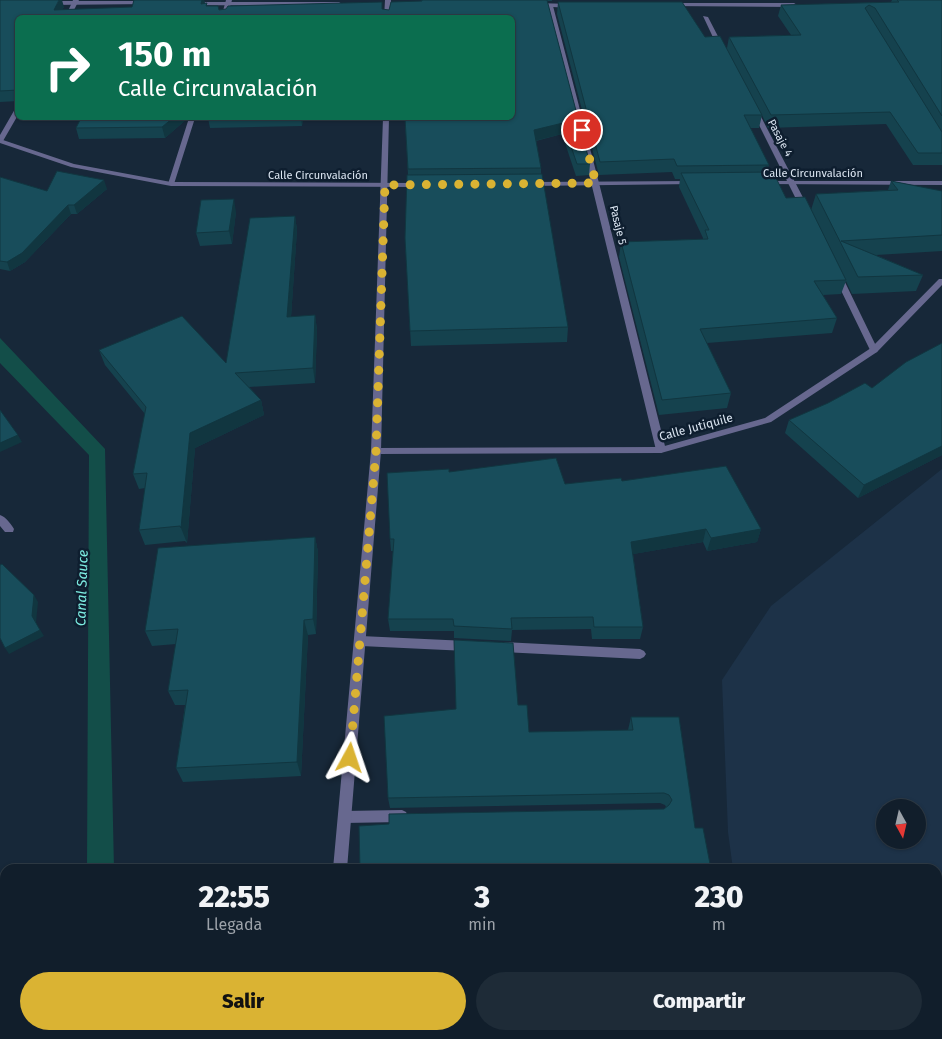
<!DOCTYPE html>
<html lang="es">
<head>
<meta charset="utf-8">
<style>
	:root { --surface:#111e2b; --page:#1e2b37; --text:#f1f3f6; --muted:#9ca2a9; --line:#303c47; --accent:#dab333 }
	body { margin:0; font-family:"Fira Sans",sans-serif; background:var(--page); color:var(--text); height:100vh; display:flex; flex-direction:column; font-size:19px; white-space:nowrap }
	* { box-sizing:border-box; margin:0 }
	p { font-size:16px; color:var(--muted) }
	.icon { flex:none; width:28px; height:28px; fill:none; stroke:currentColor; stroke-width:2; stroke-linecap:round; stroke-linejoin:round }
	.map { position:relative; flex:1; overflow:hidden }
	.drawer { position:absolute; left:0px; top:864px; width:942px; height:176px; display:flex; flex-direction:column; background:var(--surface); border-radius:15px 15px 0 0; box-shadow:0 1px 4px #0004,0 0 0 1px var(--line) }
	.drawer>* { flex:none }
	.guide { position:absolute; left:15px; top:15px; width:500px; height:105px; border-radius:8px; box-shadow:0 1px 4px #0004,0 0 0 1px var(--line); background:#0b6e4f; color:#fff; overflow:hidden }
	.needle { width:32px; rotate:172deg }
	.fabs { position:absolute; left:876px; top:799px; display:grid; gap:10px }
	.fabs a { display:grid; place-items:center; width:50px; height:50px; border-radius:50%; background:var(--surface); box-shadow:0 1px 4px #0004,0 0 0 1px var(--line); font-size:25px }
	.pin { position:absolute; display:grid; place-items:center; width:42px; height:42px; color:#fff; margin:-21px; border:2px solid #fff; border-radius:50%; box-shadow:0 1px 5px #0007 }
	.me { position:absolute; width:55px; margin:-28px; rotate:5deg; stroke-linejoin:round; filter:drop-shadow(0 0 4px #0008) }
	.turn { display:flex; align-items:center; gap:18px; height:105px; padding:0 20px; font-size:22px }
	.turn .icon { width:65px; height:65px; stroke-width:2.5 }
	.turn b { display:block; font-size:35px; line-height:42px }
	.eta { display:flex; justify-content:space-evenly; align-items:center; height:85px; text-align:center }
	.eta b { font-size:30px; font-weight:800; line-height:35px }
	.primary-button { display:flex; gap:10px; margin-top:auto; padding:10px 20px }
	.primary-button a { flex:1; height:58px; border-radius:30px; background:var(--accent); color:#111; font-size:20px; font-weight:800; line-height:58px; text-align:center }
	.primary-button a+a { background:var(--page); color:var(--text) }
	.map>svg:first-child { display:block }
	.built { fill:#1d3248; fill-rule:evenodd }
	.water { fill:#134e49 }
	.lines { fill:none; stroke-linecap:round; stroke-linejoin:round }
	.service { fill:#67688f; fill-rule:evenodd }
	.minor { fill:#67688f; fill-rule:evenodd }
	.tertiary { fill:#67688f; fill-rule:evenodd }
	.wall { fill:#15424e }
	.shaded-wall { fill:#113640 }
	.building { fill:#184d5b; stroke:#113640 }
	.route { stroke:#dab333; stroke-width:9; stroke-dasharray:0 16.2 }
	.labels { text-anchor:middle; dominant-baseline:central; stroke-width:5; stroke-linejoin:round; paint-order:stroke }
	.far-street-label { font-size:11px; fill:#dce6f2; stroke:#0e1e2f }
	.street-label { font-size:12px; fill:#dce6f2; stroke:#0e1e2f }
	.water-label { font-size:14px; font-style:italic; fill:#7dede2; stroke:#0e1e2f }
</style>
</head>
<body>
<div class="map">
<svg width="942" height="1039" viewBox="0 0 942 1039">
	<rect width="100%" height="100%" fill="#172839"/>
	<path class="built" d="M 942,469 L 942,1039 L 754,1039 L 754,1035 L 938,1035 L 938,869 L 733,869 L 728,832 L 722,680 L 771,606 ZM 885,808 L 918,808 L 918,840 L 885,840 Z"/>
	<path class="water" d="M 0,338 L 105,449 L 114,869 L 87,869 L 89,455 L 0,363 Z"/>
	<g class="lines">
		<path class="service" d="M 73,0 L 79,0 L 70,18 L 65,18 Z
			M 226,0 L 232,0 L 227,18 L 221,18 Z
			M 548,5 L 553,6 L 599,183 L 666,450 L 661,453 L 656,450 Z
			M 703,16 L 708,17 L 724,48 L 723,49 L 718,48 Z
			M 18,107 L 18,115 L 3,141 L 0,143 L 0,135 L 15,109 Z
			M 755,109 L 758,111 L 809,209 L 808,211 L 801,209 L 752,111 Z
			M 189,118 L 195,118 L 174,184 L 169,185 L 168,184 Z
			M 835,274 L 838,274 L 842,276 L 878,350 L 877,352 L 874,353 L 870,350 L 834,276 Z
			M 0,515 C 6,517 11,524 14,529 L 13,532 L 5,532 L 0,526 Z
			M 938,942 L 942,943 L 942,957 L 938,956 Z
			M 855,1035 L 869,1035 L 869,1039 L 855,1039 Z"/>
		<path class="minor" d="M 147,1 L 150,3 L 149,4 L 49,5 L 46,3 L 49,1 Z
			M 189,2 L 339,2 L 342,4 L 339,6 L 191,5 L 189,4 Z
			M 0,139 L 74,164 L 171,182 L 418,183 L 421,185 L 418,187 L 171,186 L 71,167 L 0,143 Z
			M 693,181 L 696,183 L 695,184 L 530,186 L 527,184 L 530,182 Z
			M 763,181 L 942,181 L 942,185 L 765,184 L 762,182 Z
			M 939,279 L 942,279 L 942,285 L 877,352 L 771,422 L 661,453 L 376,454 L 371,451 L 376,448 L 661,447 L 765,418 L 871,348 Z
			M 361,636 L 467,641 L 471,643 L 473,646 L 471,649 L 467,651 L 361,646 L 357,644 L 355,641 L 357,638 Z
			M 502,642 L 640,649 L 644,651 L 646,654 L 644,657 L 640,659 L 502,652 L 498,650 L 496,647 L 498,644 Z
			M 402,810 L 406,812 L 408,816 L 406,820 L 402,822 L 344,823 L 340,821 L 338,817 L 340,813 L 344,811 Z"/>
		<path class="tertiary" d="M 385,0 L 391,0 L 390,18 L 384,18 Z
			M 536,3 L 571,4 L 574,6 L 571,8 L 534,6 L 534,4 Z
			M 671,3 L 794,3 L 797,5 L 794,7 L 669,6 L 669,4 Z
			M 383,118 L 389,118 L 381,451 L 347,869 L 333,869 L 371,451 Z
			M 321,1035 L 335,1035 L 335,1039 L 321,1039 Z"/>
	</g>
	<path class="wall" d="M 0,0 L 64,7 L 62,10 L 132,7 L 134,0 L 204,0 L 205,4 L 208,6 L 219,10 L 389,10 L 422,1 L 421,0 L 552,0 L 552,1 L 547,1 L 590,164 L 589,175 L 576,176 L 562,134 L 536,141 L 541,168 L 541,174 L 568,327 L 567,342 L 411,346 L 405,238 L 408,175 L 405,118 L 512,118 L 18,18 L 18,101 L 0,102 Z
		M 892,0 L 942,0 L 942,165 L 913,165 L 886,124 L 768,128 L 762,115 L 759,128 L 750,128 L 769,165 L 767,172 L 786,198 L 811,210 L 816,194 L 888,190 L 891,181 L 942,191 L 942,251 L 876,255 L 923,275 L 916,291 L 852,294 L 846,281 L 841,294 L 823,295 L 837,318 L 832,333 L 707,343 L 731,393 L 727,408 L 659,415 L 619,257 L 621,242 L 703,239 L 703,238 L 679,187 L 680,179 L 675,179 L 672,172 L 599,175 L 557,14 L 558,2 L 727,48 L 729,37 L 791,35 L 778,16 L 781,5 L 891,2 Z
		M 188,118 L 165,138 L 79,139 L 76,128 Z
		M 208,118 L 303,118 L 302,126 L 210,128 Z
		M 0,177 L 47,191 L 107,189 L 77,214 L 71,214 L 25,262 L 10,271 L 0,269 Z
		M 236,212 L 232,244 L 200,246 L 196,233 Z
		M 295,216 L 297,230 L 291,317 L 315,315 L 317,330 L 315,383 L 249,387 L 261,400 L 264,415 L 195,448 L 187,543 L 185,541 L 145,545 L 139,530 L 145,488 L 139,489 L 133,474 L 145,414 L 105,365 L 99,350 L 226,363 Z
		M 942,343 L 942,455 L 858,498 L 785,433 L 789,420 L 872,388 Z
		M 449,472 L 565,484 L 622,481 L 761,529 L 757,542 L 707,551 L 703,542 L 633,554 L 643,627 L 640,639 L 592,639 L 591,629 L 512,630 L 511,641 L 454,638 L 454,631 L 390,631 L 388,619 L 393,551 L 391,551 L 390,539 Z
		M 315,537 L 318,552 L 316,634 L 308,635 L 301,776 L 183,782 L 176,768 L 185,705 L 175,705 L 168,691 L 176,644 L 152,646 L 145,631 Z
		M 518,705 L 529,732 L 628,730 L 631,717 L 695,828 L 711,869 L 664,809 L 666,807 L 665,805 L 660,803 L 390,808 L 388,798 Z
		M 638,1035 L 738,1035 L 739,1039 L 638,1039 Z"/>
	<path class="shaded-wall" d="M 59,0 L 62,0 L 64,7 L 58,18 L 54,10 Z
		M 202,0 L 204,0 L 206,7 L 201,4 Z
		M 173,118 L 188,118 L 165,138 L 162,127 Z
		M 301,118 L 303,118 L 302,126 Z
		M 563,123 L 562,134 L 534,141 L 534,130 Z
		M 104,180 L 107,189 L 77,214 L 74,205 Z
		M 234,199 L 236,212 L 232,244 L 229,231 Z
		M 68,205 L 71,214 L 25,262 L 10,271 L 7,262 Z
		M 295,216 L 297,230 L 290,332 L 287,317 Z
		M 315,315 L 317,330 L 315,383 L 313,368 Z
		M 261,400 L 264,415 L 195,448 L 187,543 L 181,528 L 190,433 Z
		M 18,435 L 22,442 L 0,452 L 0,443 Z
		M 942,446 L 942,455 L 858,498 L 864,485 Z
		M 706,529 L 703,542 L 628,555 L 631,542 Z
		M 761,529 L 757,542 L 707,551 L 711,538 Z
		M 315,537 L 318,552 L 316,634 L 313,619 Z
		M 34,595 L 38,602 L 36,623 L 44,636 L 9,654 L 5,648 L 32,616 Z
		M 304,620 L 308,635 L 301,776 L 297,762 Z
		M 249,1035 L 252,1035 L 252,1039 L 249,1039 Z"/>
	<path class="building" d="M 0,0 L 59,0 L 54,10 L 132,7 L 134,0 L 202,0 L 201,4 L 207,3 L 206,6 L 218,6 L 219,10 L 226,9 L 228,6 L 382,2 L 382,9 L 389,10 L 391,2 L 422,1 L 422,0 L 547,0 L 590,164 L 577,164 L 563,123 L 534,130 L 541,168 L 408,169 L 405,118 L 512,118 L 512,18 L 18,18 L 18,90 L 0,91 Z
		M 897,0 L 942,0 L 942,116 L 875,8 L 869,5 L 865,8 L 942,132 L 942,153 L 918,153 L 890,112 L 771,115 L 729,37 L 801,35 L 781,5 L 899,2 Z
		M 558,2 L 682,2 L 705,37 L 720,36 L 762,115 L 744,115 L 769,165 L 677,166 L 674,159 L 600,162 Z
		M 81,118 L 173,118 L 162,127 L 76,128 Z
		M 57,171 L 104,180 L 74,205 L 68,205 L 22,253 L 7,262 L 0,261 L 0,177 L 47,191 Z
		M 773,172 L 786,198 L 805,197 L 846,280 L 814,281 L 837,318 L 700,329 L 731,393 L 662,400 L 621,242 L 708,239 L 705,230 L 709,230 L 681,173 Z
		M 542,174 L 568,327 L 410,331 L 405,238 L 407,175 Z
		M 891,181 L 942,191 L 942,235 L 841,241 L 923,275 L 858,277 L 816,194 L 898,190 Z
		M 234,199 L 229,231 L 196,233 L 201,200 Z
		M 295,216 L 287,317 L 315,315 L 313,368 L 235,373 L 261,400 L 190,433 L 181,528 L 180,526 L 139,530 L 147,473 L 133,474 L 146,407 L 99,350 L 182,316 L 226,363 L 250,218 Z
		M 942,343 L 942,446 L 864,485 L 789,420 L 828,403 L 865,383 L 872,388 L 906,362 Z
		M 0,410 L 18,435 L 0,443 Z
		M 556,458 L 565,484 L 621,478 L 622,481 L 726,466 L 761,529 L 711,538 L 706,529 L 631,542 L 643,627 L 594,627 L 593,617 L 511,618 L 512,629 L 454,626 L 453,619 L 388,619 L 394,539 L 390,539 L 387,473 L 449,469 L 449,472 Z
		M 315,537 L 313,619 L 304,620 L 297,762 L 176,768 L 188,690 L 168,691 L 178,629 L 145,631 L 158,548 Z
		M 2,564 L 34,595 L 32,616 L 40,630 L 5,648 L 0,638 L 0,565 Z
		M 454,640 L 513,643 L 518,705 L 527,705 L 529,732 L 633,730 L 631,717 L 679,717 L 695,828 L 703,828 L 711,869 L 360,869 L 359,826 L 389,824 L 389,814 L 664,809 L 669,805 L 672,800 L 669,795 L 664,793 L 388,798 L 384,716 L 456,709 Z
		M 206,1035 L 249,1035 L 249,1039 L 205,1039 Z
		M 643,1035 L 738,1035 L 739,1039 L 644,1039 Z"/>
	<g class="lines">
		<path class="route" d="M 350,758 L 376,451 L 385,185 L 596,183 L 582,130"/>
	</g>
	<g class="labels">
		<g class="far-street-label">
			<text transform="translate(780 138) rotate(62)">Pasaje 4</text>
			<text x="813" y="173">Calle Circunvalación</text>
			<text x="318" y="175">Calle Circunvalación</text>
			<text transform="translate(618 225) rotate(76)">Pasaje 5</text>
		</g>
		<g class="street-label">
			<text transform="translate(696 427) rotate(-15)">Calle Jutiquile</text>
		</g>
		<g class="water-label">
			<text transform="translate(82 588) rotate(-88)">Canal Sauce</text>
		</g>
	</g>
</svg>
<div class="fabs">
<a><svg class="needle" viewBox="-14 -14 28 28"><path d="M0-13l5 13h-10z" fill="#e53935"/><path d="M0 13l5-13h-10z" fill="#9ca2a9"/></svg></a>
</div>
<div class="pin" style="left:582px;top:130px;background:#d93025"><svg class="icon" aria-label="arrive" viewBox="0 0 24 24"><path d="M6 21V4h12l-3 4 3 4H6"/></svg></div>
<svg class="me" style="left:350px;top:758px" viewBox="-20 -20 40 40"><path d="M0-17L14 15 0 8-14 15z" fill="#dab333" stroke="#fff" stroke-width="4"/></svg>
<div class="guide">
<div class="turn"><svg class="icon" aria-label="right" viewBox="0 0 24 24"><path d="M7 20v-9h11M14 6l5 5-5 5"/></svg><div><b>150 m</b>Calle Circunvalación</div></div>
</div>
<section class="drawer">
<div class="eta">
<div><b>22:55</b><p>Llegada</p></div>
<div><b>3</b><p>min</p></div>
<div><b>230</b><p>m</p></div>
</div>
<div class="primary-button"><a>Salir</a><a>Compartir</a></div>
</section>
</div>
</body>
</html>
